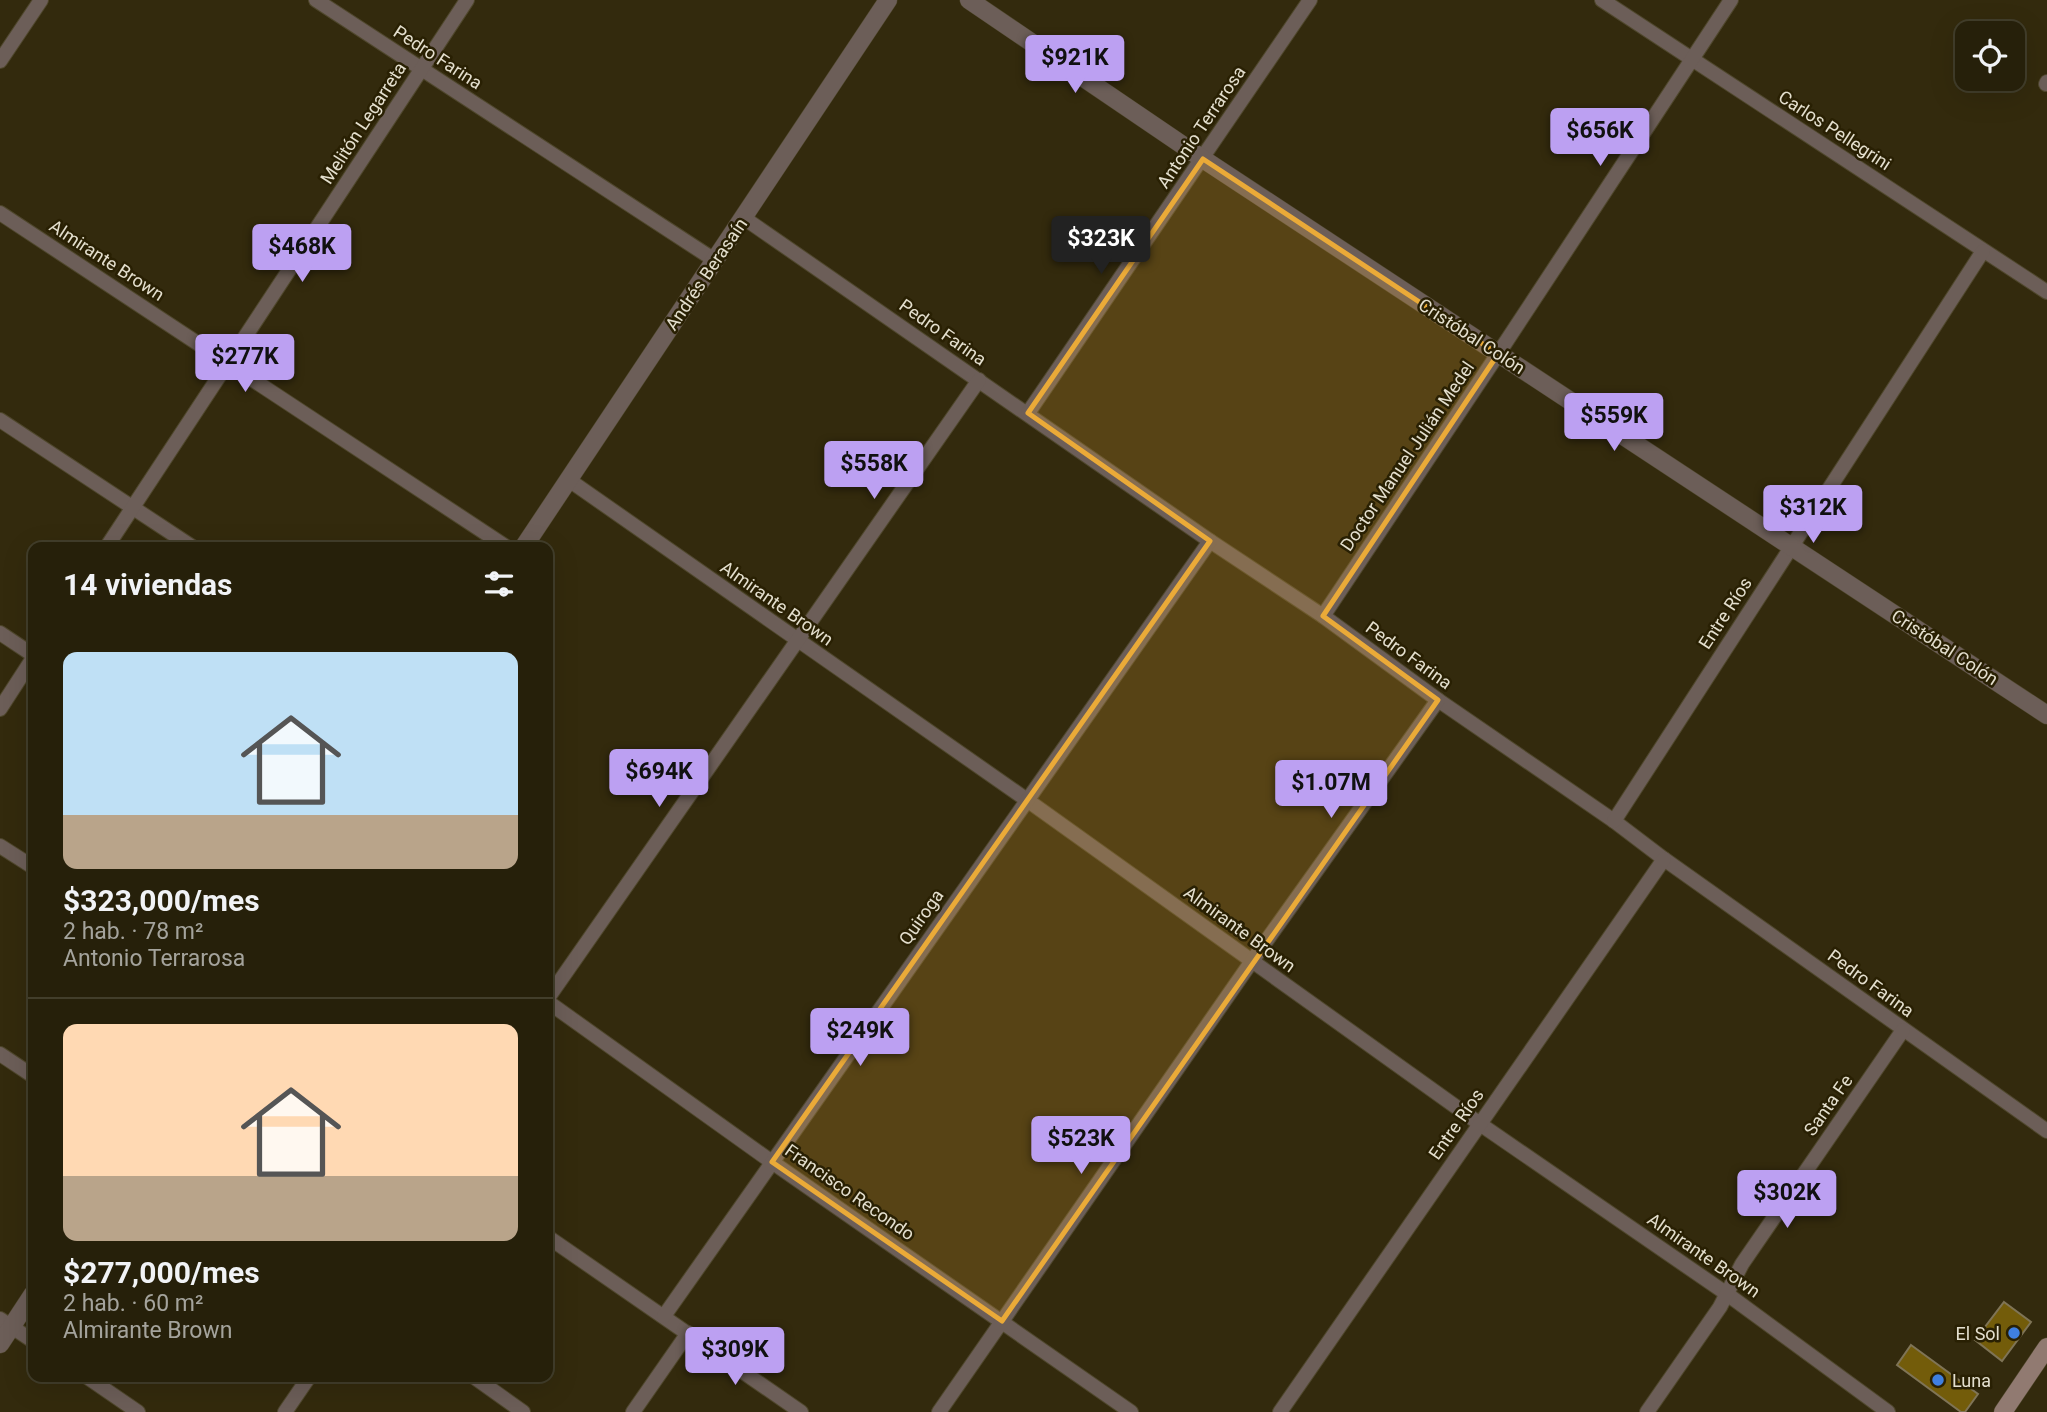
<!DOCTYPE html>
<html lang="es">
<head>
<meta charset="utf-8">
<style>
	:root { --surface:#26200a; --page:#2e2813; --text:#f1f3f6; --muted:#a4a39c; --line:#423e2b; --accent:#bca0f2 }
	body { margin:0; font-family:Roboto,sans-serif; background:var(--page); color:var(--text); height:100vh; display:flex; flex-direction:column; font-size:26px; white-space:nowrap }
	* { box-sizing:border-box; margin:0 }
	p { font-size:23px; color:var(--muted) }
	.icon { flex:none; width:38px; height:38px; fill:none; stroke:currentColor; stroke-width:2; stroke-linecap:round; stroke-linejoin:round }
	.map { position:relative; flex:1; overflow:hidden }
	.sheet { position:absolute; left:28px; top:542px; width:525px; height:840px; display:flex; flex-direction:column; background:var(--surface); border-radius:14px; box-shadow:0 7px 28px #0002,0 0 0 2px var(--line) }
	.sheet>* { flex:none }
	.fabs { position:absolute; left:1955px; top:21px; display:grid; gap:14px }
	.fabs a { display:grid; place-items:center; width:70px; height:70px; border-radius:14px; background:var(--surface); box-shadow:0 7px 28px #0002,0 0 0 2px var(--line); font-size:35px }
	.price { position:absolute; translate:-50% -60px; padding:0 16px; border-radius:7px; background:var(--accent); color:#111; font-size:23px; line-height:46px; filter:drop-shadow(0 2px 4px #0008) }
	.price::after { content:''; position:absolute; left:50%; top:42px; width:21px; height:16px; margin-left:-10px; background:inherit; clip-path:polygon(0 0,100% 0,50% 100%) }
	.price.current { background:#222; color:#fff }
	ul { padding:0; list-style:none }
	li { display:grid; align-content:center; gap:14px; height:371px; padding:0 35px }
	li+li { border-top:2px solid var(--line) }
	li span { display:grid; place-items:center; height:217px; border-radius:14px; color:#555 }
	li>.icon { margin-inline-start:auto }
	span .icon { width:126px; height:126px; fill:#fffc; stroke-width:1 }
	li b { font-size:30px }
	h2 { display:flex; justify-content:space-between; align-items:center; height:84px; padding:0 35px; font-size:30px }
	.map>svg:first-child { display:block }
	.building { fill:#735c0a; stroke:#7f7456; stroke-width:2 }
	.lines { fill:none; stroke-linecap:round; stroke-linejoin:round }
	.minor-casing { stroke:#4f472c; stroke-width:16 }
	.tertiary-casing { stroke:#4f472c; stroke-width:19 }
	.secondary-casing { stroke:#4f472c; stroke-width:19 }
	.minor { stroke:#6c5e58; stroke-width:14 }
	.tertiary { stroke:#6c5e58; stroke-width:18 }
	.secondary { stroke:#917a71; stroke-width:18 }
	.marked { fill:#eaaa38; fill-opacity:0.2; stroke:#eaaa38; stroke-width:5; stroke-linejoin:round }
	.shop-dot { fill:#3f7fe0; stroke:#292003; stroke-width:2.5 }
	.labels { text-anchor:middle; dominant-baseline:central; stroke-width:5; stroke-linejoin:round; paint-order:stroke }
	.street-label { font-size:18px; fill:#e4dfce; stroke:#292003 }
	.poi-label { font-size:18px; fill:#e4dfce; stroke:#292003; text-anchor:end }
</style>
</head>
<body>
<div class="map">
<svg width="2047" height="1412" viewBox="0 0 2047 1412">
	<rect width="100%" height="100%" fill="#332a0d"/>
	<g class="building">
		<polygon points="2004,1302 2031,1322 2002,1361 1975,1340"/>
		<polygon points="1911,1345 1978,1394 1965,1412 1961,1412 1897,1365"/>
	</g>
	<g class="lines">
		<defs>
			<g id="minor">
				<polyline points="316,0 716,261"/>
				<polyline points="1602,0 2047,292"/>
				<polyline points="0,61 41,0"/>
				<polyline points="2046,84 2047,82"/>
				<polyline points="0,213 508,548"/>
				<polyline points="744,218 1210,541 1323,616 1438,700 1614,821 1664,859 2047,1131"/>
				<polyline points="1028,413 1310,0"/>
				<polyline points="0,420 194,548"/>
				<polyline points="569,480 1027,800 1480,1124 1727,1294 1888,1412"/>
				<polyline points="106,548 467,0"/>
				<polyline points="1323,616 1498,354 1731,0"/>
				<polyline points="0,633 33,655"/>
				<polyline points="0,709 33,658"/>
				<polyline points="1614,821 1983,251"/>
				<polyline points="0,846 33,867"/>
				<polyline points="548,998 979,380"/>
				<polyline points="548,1002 772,1162 1131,1412"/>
				<polyline points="0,1054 33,1076"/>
				<polyline points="548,1237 801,1412"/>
				<polyline points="664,1316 1210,541"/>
				<polyline points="0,1319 33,1341"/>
				<polyline points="87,1377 138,1412"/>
				<polyline points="474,1377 523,1412"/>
				<polyline points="285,1412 309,1377"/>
				<polyline points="633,1412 688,1333"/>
				<polyline points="939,1412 1252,961 1438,700"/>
				<polyline points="1280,1412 1664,859"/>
				<polyline points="1647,1412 1720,1307 1742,1264 1903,1030"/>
			</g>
			<g id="tertiary">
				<polyline points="969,0 1203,159 2047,715"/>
				<polyline points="523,548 888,0"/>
				<polyline points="0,1344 33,1294"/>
			</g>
			<polyline id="secondary" points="2003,1412 2047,1347"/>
		</defs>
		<use href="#minor" class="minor-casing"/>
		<use href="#tertiary" class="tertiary-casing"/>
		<use href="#secondary" class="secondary-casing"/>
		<use href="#minor" class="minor"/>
		<use href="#tertiary" class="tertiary"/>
		<use href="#secondary" class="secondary"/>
	</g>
	<path class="marked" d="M1203,159l295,195 -175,262 115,84 -436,621 -230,-159 438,-621 -182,-128z"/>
	<g class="shop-dot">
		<circle cx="2014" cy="1333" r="7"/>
		<circle cx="1938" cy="1380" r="7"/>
	</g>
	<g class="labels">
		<g class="street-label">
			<text transform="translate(438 57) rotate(33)">Pedro Farina</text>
			<text transform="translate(363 123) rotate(-57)">Melitón Legarreta</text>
			<text transform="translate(1201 127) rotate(-56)">Antonio Terrarosa</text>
			<text transform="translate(1835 130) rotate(33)">Carlos Pellegrini</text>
			<text transform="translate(107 260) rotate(33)">Almirante Brown</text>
			<text transform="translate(706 274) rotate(-56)">Andrés Berasaín</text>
			<text transform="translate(943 332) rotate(35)">Pedro Farina</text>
			<text transform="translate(1472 336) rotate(33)">Cristóbal Colón</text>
			<text transform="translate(1407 456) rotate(-56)">Doctor Manuel Julián Medel</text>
			<text transform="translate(777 603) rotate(35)">Almirante Brown</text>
			<text transform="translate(1725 613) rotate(-57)">Entre Ríos</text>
			<text transform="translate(1945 647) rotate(33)">Cristóbal Colón</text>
			<text transform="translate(1409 655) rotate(36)">Pedro Farina</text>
			<text transform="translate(921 917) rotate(-55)">Quiroga</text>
			<text transform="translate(1240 929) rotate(36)">Almirante Brown</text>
			<text transform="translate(1871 983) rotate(36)">Pedro Farina</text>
			<text transform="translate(1828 1105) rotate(-55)">Santa Fe</text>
			<text transform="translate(1456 1124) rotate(-55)">Entre Ríos</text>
			<text transform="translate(850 1192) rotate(35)">Francisco Recondo</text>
			<text transform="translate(1704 1255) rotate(35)">Almirante Brown</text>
		</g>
		<g class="poi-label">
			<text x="2000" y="1333">El Sol</text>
			<text x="1952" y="1380" text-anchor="start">Luna</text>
		</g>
	</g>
</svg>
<div class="fabs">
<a><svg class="icon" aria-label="locate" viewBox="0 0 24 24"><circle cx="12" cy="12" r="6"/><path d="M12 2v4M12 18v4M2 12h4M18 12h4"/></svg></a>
</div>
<b class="price" style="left:1075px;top:95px">$921K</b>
<b class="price" style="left:1600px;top:168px">$656K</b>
<b class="price current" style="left:1101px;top:276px">$323K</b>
<b class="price" style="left:302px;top:284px">$468K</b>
<b class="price" style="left:245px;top:394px">$277K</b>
<b class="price" style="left:1614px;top:453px">$559K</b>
<b class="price" style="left:874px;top:501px">$558K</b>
<b class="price" style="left:1813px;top:545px">$312K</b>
<b class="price" style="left:659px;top:809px">$694K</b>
<b class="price" style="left:1331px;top:820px">$1.07M</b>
<b class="price" style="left:860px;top:1068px">$249K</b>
<b class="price" style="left:1081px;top:1176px">$523K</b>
<b class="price" style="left:1787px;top:1230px">$302K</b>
<b class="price" style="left:735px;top:1387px">$309K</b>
<section class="sheet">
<h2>14 viviendas<svg class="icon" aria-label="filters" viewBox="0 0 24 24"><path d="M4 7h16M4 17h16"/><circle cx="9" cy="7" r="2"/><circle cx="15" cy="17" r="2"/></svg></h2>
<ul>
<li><span style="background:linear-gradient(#bfe0f5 75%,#b9a48a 0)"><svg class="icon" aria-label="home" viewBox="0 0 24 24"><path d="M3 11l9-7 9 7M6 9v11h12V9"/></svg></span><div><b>$323,000/mes</b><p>2 hab. · 78 m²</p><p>Antonio Terrarosa</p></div></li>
<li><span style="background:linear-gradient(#ffd9b3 70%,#b9a48a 0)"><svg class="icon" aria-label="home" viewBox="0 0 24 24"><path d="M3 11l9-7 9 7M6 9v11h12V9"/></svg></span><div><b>$277,000/mes</b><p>2 hab. · 60 m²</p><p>Almirante Brown</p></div></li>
</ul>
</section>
</div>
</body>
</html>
